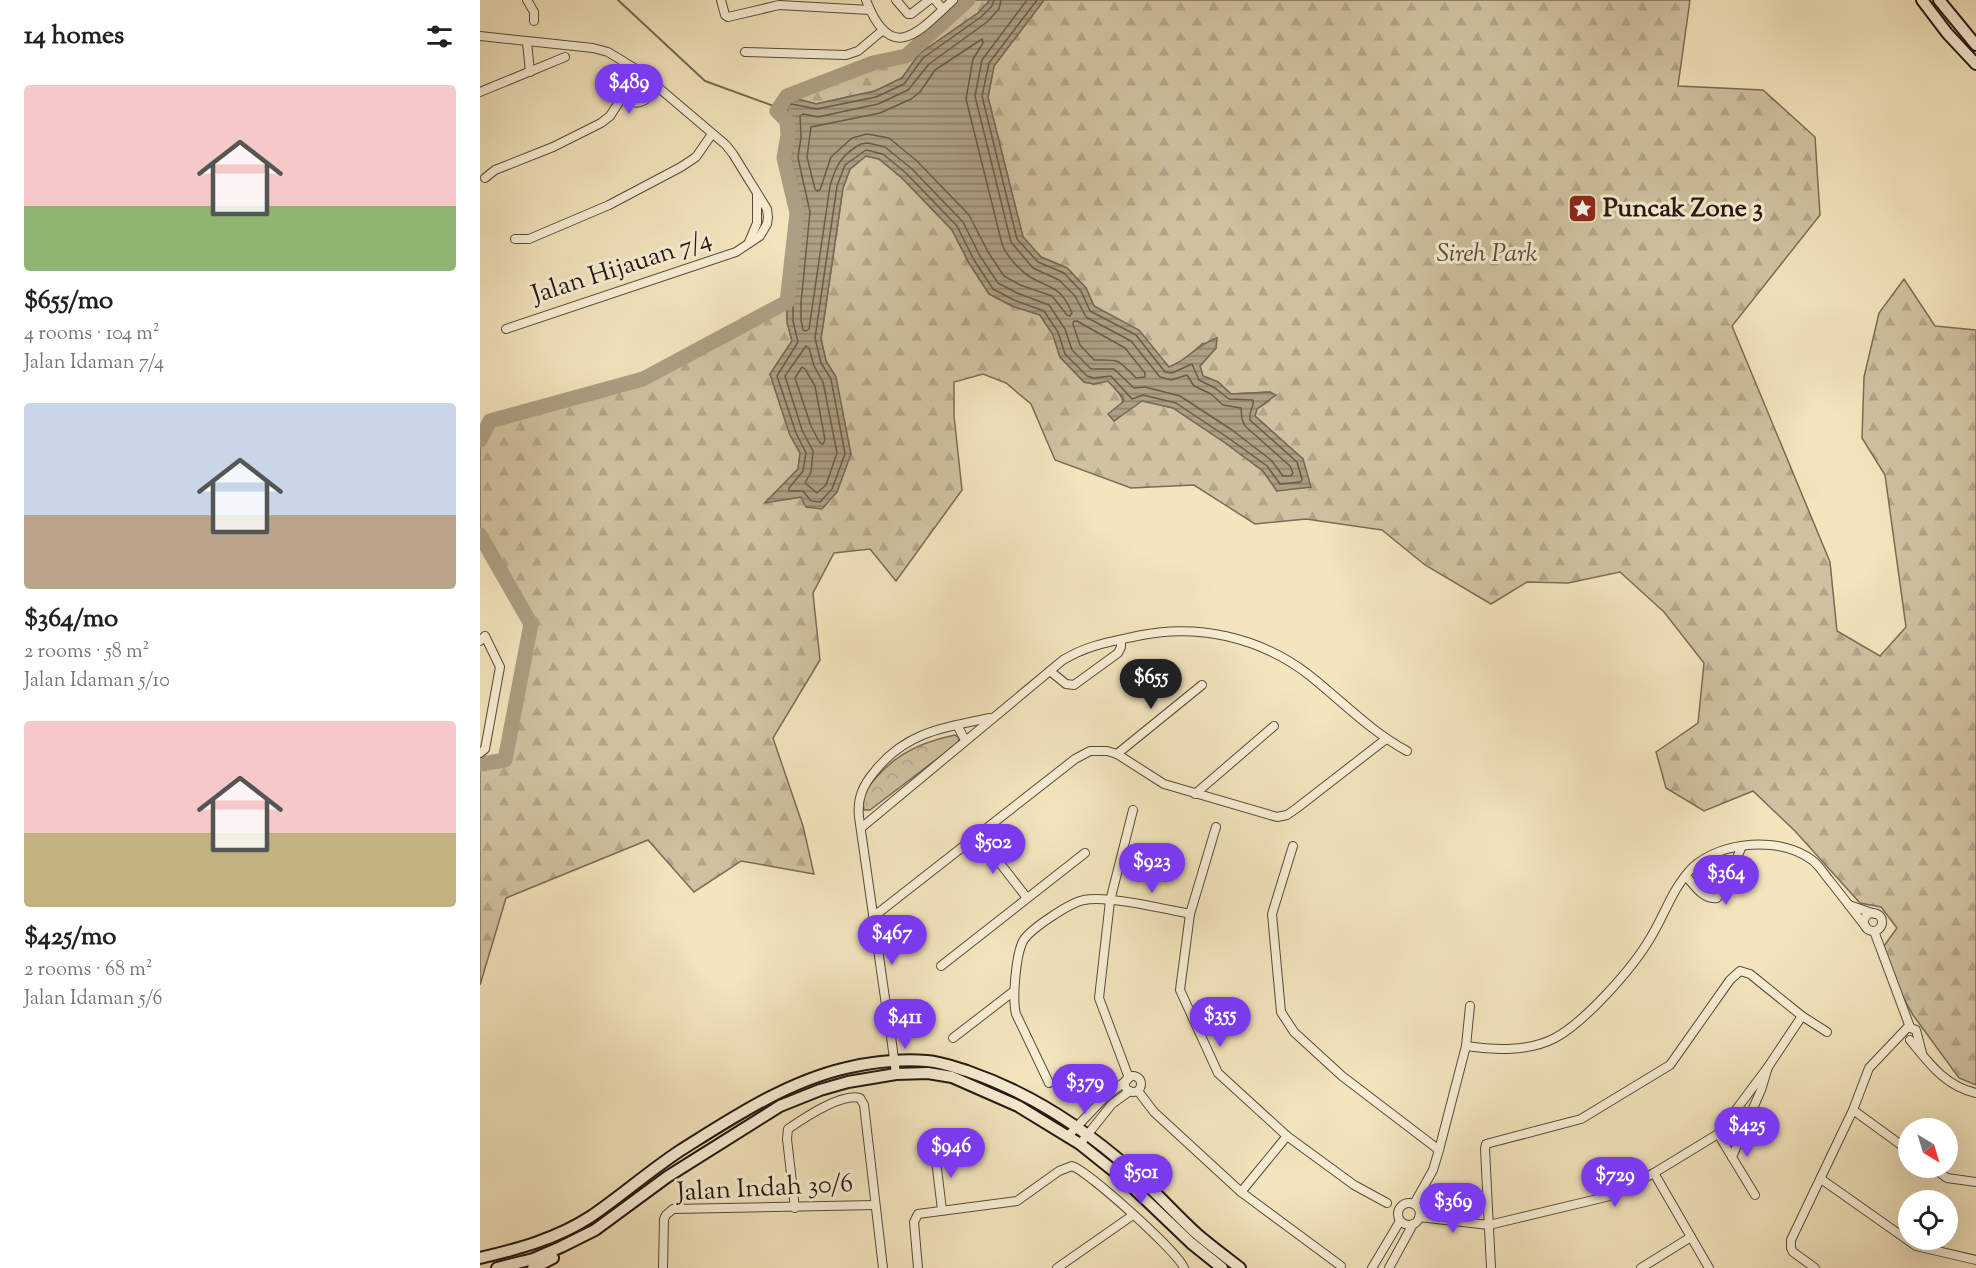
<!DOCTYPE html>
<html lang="en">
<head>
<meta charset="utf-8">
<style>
	:root { --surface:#fff; --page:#f6f6f6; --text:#202124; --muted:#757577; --accent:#7c3aed }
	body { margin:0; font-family:"Sorts Mill Goudy",serif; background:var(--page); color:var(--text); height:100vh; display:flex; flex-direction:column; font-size:22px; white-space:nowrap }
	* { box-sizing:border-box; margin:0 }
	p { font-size:20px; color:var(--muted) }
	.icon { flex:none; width:33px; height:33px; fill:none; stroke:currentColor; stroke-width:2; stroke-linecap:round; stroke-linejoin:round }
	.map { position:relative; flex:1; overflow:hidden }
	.panel { display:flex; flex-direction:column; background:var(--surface); width:480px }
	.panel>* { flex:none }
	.needle { width:39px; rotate:142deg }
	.controls { position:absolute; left:1418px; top:1118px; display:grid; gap:12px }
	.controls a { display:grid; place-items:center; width:60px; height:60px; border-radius:50%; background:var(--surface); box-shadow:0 6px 24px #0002; font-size:30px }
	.price { position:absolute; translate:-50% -51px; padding:0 14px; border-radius:21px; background:var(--accent); color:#fff; font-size:20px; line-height:39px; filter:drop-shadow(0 2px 3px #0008) }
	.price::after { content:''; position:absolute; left:50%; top:36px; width:18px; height:14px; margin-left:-9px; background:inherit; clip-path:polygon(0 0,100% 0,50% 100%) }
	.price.active { background:#222; color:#fff }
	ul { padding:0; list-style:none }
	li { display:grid; align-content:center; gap:12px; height:318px; padding:0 24px }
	li span { display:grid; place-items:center; height:186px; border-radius:6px; color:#555 }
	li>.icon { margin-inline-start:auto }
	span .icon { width:108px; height:108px; fill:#fffc; stroke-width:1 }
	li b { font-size:26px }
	h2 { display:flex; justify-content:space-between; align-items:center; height:72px; padding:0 24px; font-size:26px }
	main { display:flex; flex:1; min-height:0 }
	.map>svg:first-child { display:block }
	.forest { fill:url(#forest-firs); stroke:#7a6c58; stroke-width:1.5 }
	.park { fill:url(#park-crowns); stroke:#7a6c58; stroke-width:1.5 }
	.water { fill:url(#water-rules); stroke:#756955; stroke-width:1.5 }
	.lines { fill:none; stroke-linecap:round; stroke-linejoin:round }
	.shore { stroke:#685b4a; stroke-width:1.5 }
	.stream { stroke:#756955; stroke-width:2 }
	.river { stroke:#ac9f83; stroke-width:15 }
	.street-casing { stroke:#574a3c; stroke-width:10 }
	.secondary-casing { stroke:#231711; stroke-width:14 }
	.street { stroke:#f7eed4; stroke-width:8 }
	.secondary { stroke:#f7eed4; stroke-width:10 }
	.labels { text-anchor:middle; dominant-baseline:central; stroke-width:6; stroke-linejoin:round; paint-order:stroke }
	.poi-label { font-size:26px; font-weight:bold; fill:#231711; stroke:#f7eed4; text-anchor:start }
	.park-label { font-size:26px; font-style:italic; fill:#574a3c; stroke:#f7eed4 }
	.street-label { font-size:26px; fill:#231711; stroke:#f7eed4 }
</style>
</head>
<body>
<main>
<section class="panel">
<h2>14 homes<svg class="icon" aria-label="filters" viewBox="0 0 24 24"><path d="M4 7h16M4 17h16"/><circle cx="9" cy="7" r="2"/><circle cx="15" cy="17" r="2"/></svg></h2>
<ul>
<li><span style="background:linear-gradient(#f6c9c9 65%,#8fb573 0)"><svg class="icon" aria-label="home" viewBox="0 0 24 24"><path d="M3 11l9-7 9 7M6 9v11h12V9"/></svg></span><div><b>$655/mo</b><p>4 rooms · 104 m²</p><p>Jalan Idaman 7/4</p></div></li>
<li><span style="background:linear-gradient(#c9d6e8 60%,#b9a48a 0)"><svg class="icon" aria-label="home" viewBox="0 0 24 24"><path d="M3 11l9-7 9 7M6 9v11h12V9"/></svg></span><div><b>$364/mo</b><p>2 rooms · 58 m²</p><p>Jalan Idaman 5/10</p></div></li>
<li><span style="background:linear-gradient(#f6c9c9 60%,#c2b280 0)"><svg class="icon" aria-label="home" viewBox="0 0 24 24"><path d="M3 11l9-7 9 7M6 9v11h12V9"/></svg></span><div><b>$425/mo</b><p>2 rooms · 68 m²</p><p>Jalan Idaman 5/6</p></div></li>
</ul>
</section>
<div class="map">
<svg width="1496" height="1268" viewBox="0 0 1496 1268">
	<defs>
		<pattern id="forest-firs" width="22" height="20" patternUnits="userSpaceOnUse" patternTransform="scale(1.5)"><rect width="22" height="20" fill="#d0c2a0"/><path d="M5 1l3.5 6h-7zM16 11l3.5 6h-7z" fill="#b2a689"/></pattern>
		<pattern id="park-crowns" width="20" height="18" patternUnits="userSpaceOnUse" patternTransform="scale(1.5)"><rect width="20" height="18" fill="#d0c2a0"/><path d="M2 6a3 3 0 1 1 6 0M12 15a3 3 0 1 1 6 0" fill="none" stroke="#b2a689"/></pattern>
		<pattern id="water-rules" width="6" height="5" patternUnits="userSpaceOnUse" patternTransform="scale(1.5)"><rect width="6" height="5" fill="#ac9f83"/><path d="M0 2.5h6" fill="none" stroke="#8c816a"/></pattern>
	</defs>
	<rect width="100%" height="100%" fill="#f3e5bd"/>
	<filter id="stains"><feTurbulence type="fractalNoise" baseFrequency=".00333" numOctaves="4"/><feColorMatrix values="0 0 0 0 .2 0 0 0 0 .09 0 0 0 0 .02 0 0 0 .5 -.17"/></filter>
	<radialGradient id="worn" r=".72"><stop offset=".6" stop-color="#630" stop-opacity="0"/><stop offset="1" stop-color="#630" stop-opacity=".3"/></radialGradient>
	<g class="forest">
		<polygon points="488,0 510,0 498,13 439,54 422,78 395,91 336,104 307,96 393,63 426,56"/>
		<path d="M564,0h646l-12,86 85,4 52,47 5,78 -88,111 98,236 7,69 43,25 26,-29 -21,-152 -23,-37 2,-61 15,-64 25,-34 31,47 41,4v755l-17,-7 -46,-63 -20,-36 -9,-33 13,-18 -16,-21 -21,-4 -65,-72 -42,-40 -49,20 -38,-23 -10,-36 42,-29 6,-60 -40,-51 -44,-40 -52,11 -41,-1 -36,22 -66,-39 -43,-35 -76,-11 -51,5 -61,-39 -63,3 -76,-28 -24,-56 -25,-21 -23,-9 -29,8v34l8,74 -66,91 -26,-32 -36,4 -21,40 7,67 -47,78 30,88 11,48 -73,-13 -47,31 -46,-52 -142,58 -26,87v-221l25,-4 26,-136 -51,-89v-95l10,-19 153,-42 144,-77v20l5,19 -22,33 20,61 10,18 -2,16 -32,33 36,-5 34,-120 -10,-16 -5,-22 22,-151 7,-19 16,-13 13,3 23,19 50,52 17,33 20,31 23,12 28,9 13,20 7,22 24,25 10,2 14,-3c18,20 18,16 6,40l28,-21 31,8 51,34 39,29 14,20 26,-32 -48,-43 2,-7 12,-8 1,-9 -39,2 -13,-12 -15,-6 -3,-10 16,-18 -13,-5 -19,17 -15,7 -55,-49 -20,-12 -8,-18 -19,-20 -26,-11 -18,-20 -35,-140 6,-31z"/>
	</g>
	<path class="park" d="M475,735l4,3 -1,5 -88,67h-6l-2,-15c26,-36 50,-51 93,-60z"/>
	<path class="water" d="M510,0h54l-50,66 -6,31 35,140 18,20 26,11 19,20 8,18 45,24 30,37c20,-8 27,-22 48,-29l-1,10 -16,18 3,10 15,6 13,12 39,-2 6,3 -19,14 -2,7 48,43 8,28 -34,4 -14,-20 -39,-29 -51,-34 -31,-7 -28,20 -6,-7 16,-13 -1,-4 -15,-16 -14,3 -10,-2 -24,-25 -7,-22 -13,-20 -28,-9 -23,-12 -20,-31 -17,-33 -50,-52 -23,-19 -13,-3 -16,13 -7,19 -22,151 5,22 10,16 15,77 -14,38 -15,17 -16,-2 -5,-10 -36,6 33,-34 2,-16 -10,-18 -20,-61 22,-33 -5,-19v-20l10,-89 -13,-55 4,-23 -1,-14 -10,-10 10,-15 29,8 59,-13 27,-13 17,-24 59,-41z"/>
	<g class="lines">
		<g class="shore">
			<path d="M514,0l-2,6 -11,11 -58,41 -19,26 -28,13 -59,12 -26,-5 -5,5 7,11 1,16 -3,22 12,55 -10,90v18l5,21 -21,34 19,57 10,20 -3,18 -14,17v3h14l8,10 9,1 12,-13 13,-35 -14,-75 -10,-16 -6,-25 22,-152 8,-21 21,-15 17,4 23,19 51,53 17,34 19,29 21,11 30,11 14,21 7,22 22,22 7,2 17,-2 21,23 11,-4 33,8 51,34 40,29 13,18 21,-2 1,-3 -5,-17 -47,-42c-2,-8 5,-14 3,-20l-24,-1 -14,-11 -16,-8 -7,-16 -20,9 -7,-1 -29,-37 -46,-24 -9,-20 -17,-18 -26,-11 -21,-23 -35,-143 7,-33 48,-63"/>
			<path d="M521,0l-2,9 -12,13 -58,42 -21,26 -30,14 -60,13 -15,-3 -3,2 1,21 -3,21 12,54 -9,91v17l2,10 3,1 3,-2 21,-143c6,-21 12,-32 31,-42l7,-1 17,4 27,22 51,53 17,34 18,27 19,10 32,12 16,24 7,21 19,19h23l20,19 11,-1 35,9 52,34 39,30 12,16h8l2,-3 -3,-7 -45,-40 -3,-7 -1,-11 -18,-3 -12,-11 -17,-8 -7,-11 -16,5 -11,-3 -29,-36 -45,-24 -11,-21 -16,-16 -26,-12 -22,-26 -36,-146 7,-36 45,-60"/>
			<path d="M502,39l1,4 -10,16 -7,40 36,145c4,11 17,26 28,33 21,12 31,9 42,36l-2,3 -3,-1 -15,-19 -32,-11 -16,-9 -16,-24 -19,-37 -52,-54 -28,-23 -22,-4 -15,4 -21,19 -11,33 -3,1 -2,-2 -8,-32 4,-30 69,-14 31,-14 9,-7 15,-22z"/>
			<path d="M594,321h3l48,27 20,25v4l-9,1c-20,-20 -15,-18 -42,-18l-14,-15 -7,-21z"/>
			<polygon points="326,346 329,348 334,366 343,382 357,453 346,485 337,493 325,483 331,472 333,451 322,430 305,376"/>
			<polygon points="322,367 325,369 335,386 345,440 343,444 340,443 331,426 315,378"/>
		</g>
		<polyline class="stream" points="138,0 225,81 299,108"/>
		<g class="river">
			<polyline points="0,440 10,421 163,379 307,302 317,213 304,158 308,135 307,121 297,111 307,96 393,63 426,56 488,0"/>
			<polyline points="0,535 51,624 25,760 0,764"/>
		</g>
		<defs>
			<g id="street">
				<polyline points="47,0 54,12 54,21"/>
				<polyline points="241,0 245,15 248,17 299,5 390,10"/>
				<path d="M386,0c25,65 52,33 87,0"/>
				<polyline points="416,0 428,14 431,14 449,0"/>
				<polyline points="455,0 463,9"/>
				<polyline points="0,36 113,48 128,52 159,71 246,145 253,154 287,209 288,217 287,224 280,236 256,252 26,329"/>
				<polyline points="47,42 50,72"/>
				<polyline points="265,52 366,55 378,51 403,30"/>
				<polyline points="0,92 85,57"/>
				<path d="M146,93c4,10 10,12 19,7"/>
				<polyline points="5,178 15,170 73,147 121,123 130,116 159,71"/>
				<polyline points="35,239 49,239 129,205 201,167 216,157 232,134"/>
				<polyline points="269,242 277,223 277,196"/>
				<polyline points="0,641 5,636 20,667 5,749 0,753"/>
				<polyline points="570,671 586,684 594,685 638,653 641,647 641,640"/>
				<polyline points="477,725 485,740"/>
				<polyline points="637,754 722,685"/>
				<polyline points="715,794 794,726"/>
				<polyline points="736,827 710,914 700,990 738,1073 807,1136 874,1185 907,1203"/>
				<path d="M381,828l202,-168c25,-15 46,-18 74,-24 60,-13 123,1 172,39 33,26 61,56 98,76"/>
				<polyline points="499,836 547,898"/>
				<polyline points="813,846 792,914 801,1012 814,1032 862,1076 959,1150"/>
				<path d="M1206,876c8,9 17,24 31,22l7,-10 18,-42"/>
				<polyline points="1369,905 1395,914"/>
				<circle cx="1393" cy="922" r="9"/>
				<polyline points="393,917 595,759 610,751 627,751 637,754 684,784 797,817 807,815 817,808 906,739"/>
				<polyline points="1394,931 1430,1027"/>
				<polyline points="461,966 605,853"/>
				<path d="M408,1019l-29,-202c-2,-19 4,-32 16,-46 31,-39 70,-44 115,-53"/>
				<polyline points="410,1029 416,1074"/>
				<polyline points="473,1038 534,991"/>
				<path d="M1430,1040c19,23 35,46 66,53"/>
				<path d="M986,1046c29,4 62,6 89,-8 31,-17 78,-70 96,-101 14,-23 22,-50 42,-70 29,-26 87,-31 119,-7 7,5 12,14 18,21 12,15 24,31 36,46"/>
				<circle cx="653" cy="1084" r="8"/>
				<polyline points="649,1078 619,998 630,901 653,810"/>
				<path d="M569,1083l-33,-69c-4,-16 0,-59 7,-73 7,-12 48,-39 61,-41 22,-5 81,9 106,14"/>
				<polyline points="658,1091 674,1112 761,1192 861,1266"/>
				<polyline points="1373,1110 1428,1150"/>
				<polyline points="1238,1134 1275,1195"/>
				<polyline points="588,1136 625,1097 647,1080"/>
				<polyline points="600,1144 632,1104 650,1091"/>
				<polyline points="455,1152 462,1210"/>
				<polyline points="1252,1157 1281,1090 1288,1067 1322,1016"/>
				<polyline points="1452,1167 1467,1178 1496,1182"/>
				<polyline points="1174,1173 1229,1268"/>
				<polyline points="1341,1179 1436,1246 1496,1260"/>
				<polyline points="761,1192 807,1136"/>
				<circle cx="929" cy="1214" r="11"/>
				<polyline points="934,1204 953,1170 959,1150 986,1046 990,1006"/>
				<path d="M315,1208l-8,-69 1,-10c16,-11 53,-36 72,-31l4,7 19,163"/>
				<polyline points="939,1217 1009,1225 1130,1196 1174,1173 1238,1134 1288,1067"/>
				<polyline points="183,1268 184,1219 186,1215 193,1209 395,1205"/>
				<path d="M438,1268l-4,-46 4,-8 99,-13 42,-30 13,-5c17,6 106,86 112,102"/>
				<polyline points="577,1268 653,1215"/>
				<polyline points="892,1268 920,1221"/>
				<polyline points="909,1268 933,1224"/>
				<polyline points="1011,1268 1005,1149 1006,1144 1101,1119 1190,1065 1250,980 1260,971 1270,974 1322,1016 1347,1032"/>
				<polyline points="1161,1268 1211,1237"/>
				<polyline points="1335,1268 1313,1252 1311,1248 1311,1240 1373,1110 1389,1068 1428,1027 1436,1030 1442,1053"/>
			</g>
			<g id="secondary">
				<polyline points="1442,0 1467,33 1496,64"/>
				<polyline points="1459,0 1496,45"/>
				<path d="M0,1258c38,-9 76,-19 110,-41 31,-21 59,-46 91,-67 51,-32 105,-68 165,-82 26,-6 55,-9 81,-7 14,1 27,6 40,10 61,21 117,57 165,100 23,20 43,43 65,63 14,12 29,23 43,34"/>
				<polyline points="17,1268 53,1259 81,1247 115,1230 187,1177 300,1106 340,1090 368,1082 416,1074 448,1073 472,1077 538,1106 600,1144 645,1180 711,1243 742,1268"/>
				<polyline points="53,1268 73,1258"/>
			</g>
		</defs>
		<use href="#street" class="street-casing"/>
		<use href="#secondary" class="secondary-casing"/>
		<use href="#street" class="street"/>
		<use href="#secondary" class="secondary"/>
	</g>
	<defs>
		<symbol id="sight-square" viewBox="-11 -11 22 22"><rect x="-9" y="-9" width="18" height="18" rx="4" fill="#8f2418" stroke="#f7eed4"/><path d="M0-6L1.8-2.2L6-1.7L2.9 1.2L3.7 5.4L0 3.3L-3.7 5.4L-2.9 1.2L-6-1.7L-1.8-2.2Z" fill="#fff"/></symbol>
	</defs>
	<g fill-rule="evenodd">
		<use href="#sight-square" x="1086" y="192" width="33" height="33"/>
	</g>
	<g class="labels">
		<g class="poi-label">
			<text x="1123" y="209">Puncak Zone 3</text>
		</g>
		<g class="park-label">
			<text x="1007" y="254">Sireh Park</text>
		</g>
		<g class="street-label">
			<text transform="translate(142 268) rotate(-18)">Jalan Hijauan 7/4</text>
			<text transform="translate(285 1189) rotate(-3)">Jalan Indah 30/6</text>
		</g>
	</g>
	<rect width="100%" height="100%" filter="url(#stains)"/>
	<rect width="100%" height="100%" fill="url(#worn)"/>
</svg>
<div class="controls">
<a><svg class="needle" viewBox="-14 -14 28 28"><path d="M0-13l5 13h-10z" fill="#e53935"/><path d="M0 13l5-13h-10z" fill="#757577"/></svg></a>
<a><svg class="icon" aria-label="locate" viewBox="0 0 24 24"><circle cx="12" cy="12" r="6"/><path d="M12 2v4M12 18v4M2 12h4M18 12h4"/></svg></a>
</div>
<b class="price" style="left:149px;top:115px">$489</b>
<b class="price active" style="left:671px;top:710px">$655</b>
<b class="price" style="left:513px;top:875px">$502</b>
<b class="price" style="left:672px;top:894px">$923</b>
<b class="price" style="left:1246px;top:906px">$364</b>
<b class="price" style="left:412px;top:966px">$467</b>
<b class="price" style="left:740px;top:1048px">$355</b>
<b class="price" style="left:425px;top:1050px">$411</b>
<b class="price" style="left:605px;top:1115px">$379</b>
<b class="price" style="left:1267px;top:1158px">$425</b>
<b class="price" style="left:471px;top:1179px">$946</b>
<b class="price" style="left:661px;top:1205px">$501</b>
<b class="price" style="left:1135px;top:1208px">$729</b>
<b class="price" style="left:973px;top:1234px">$369</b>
</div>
</main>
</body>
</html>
